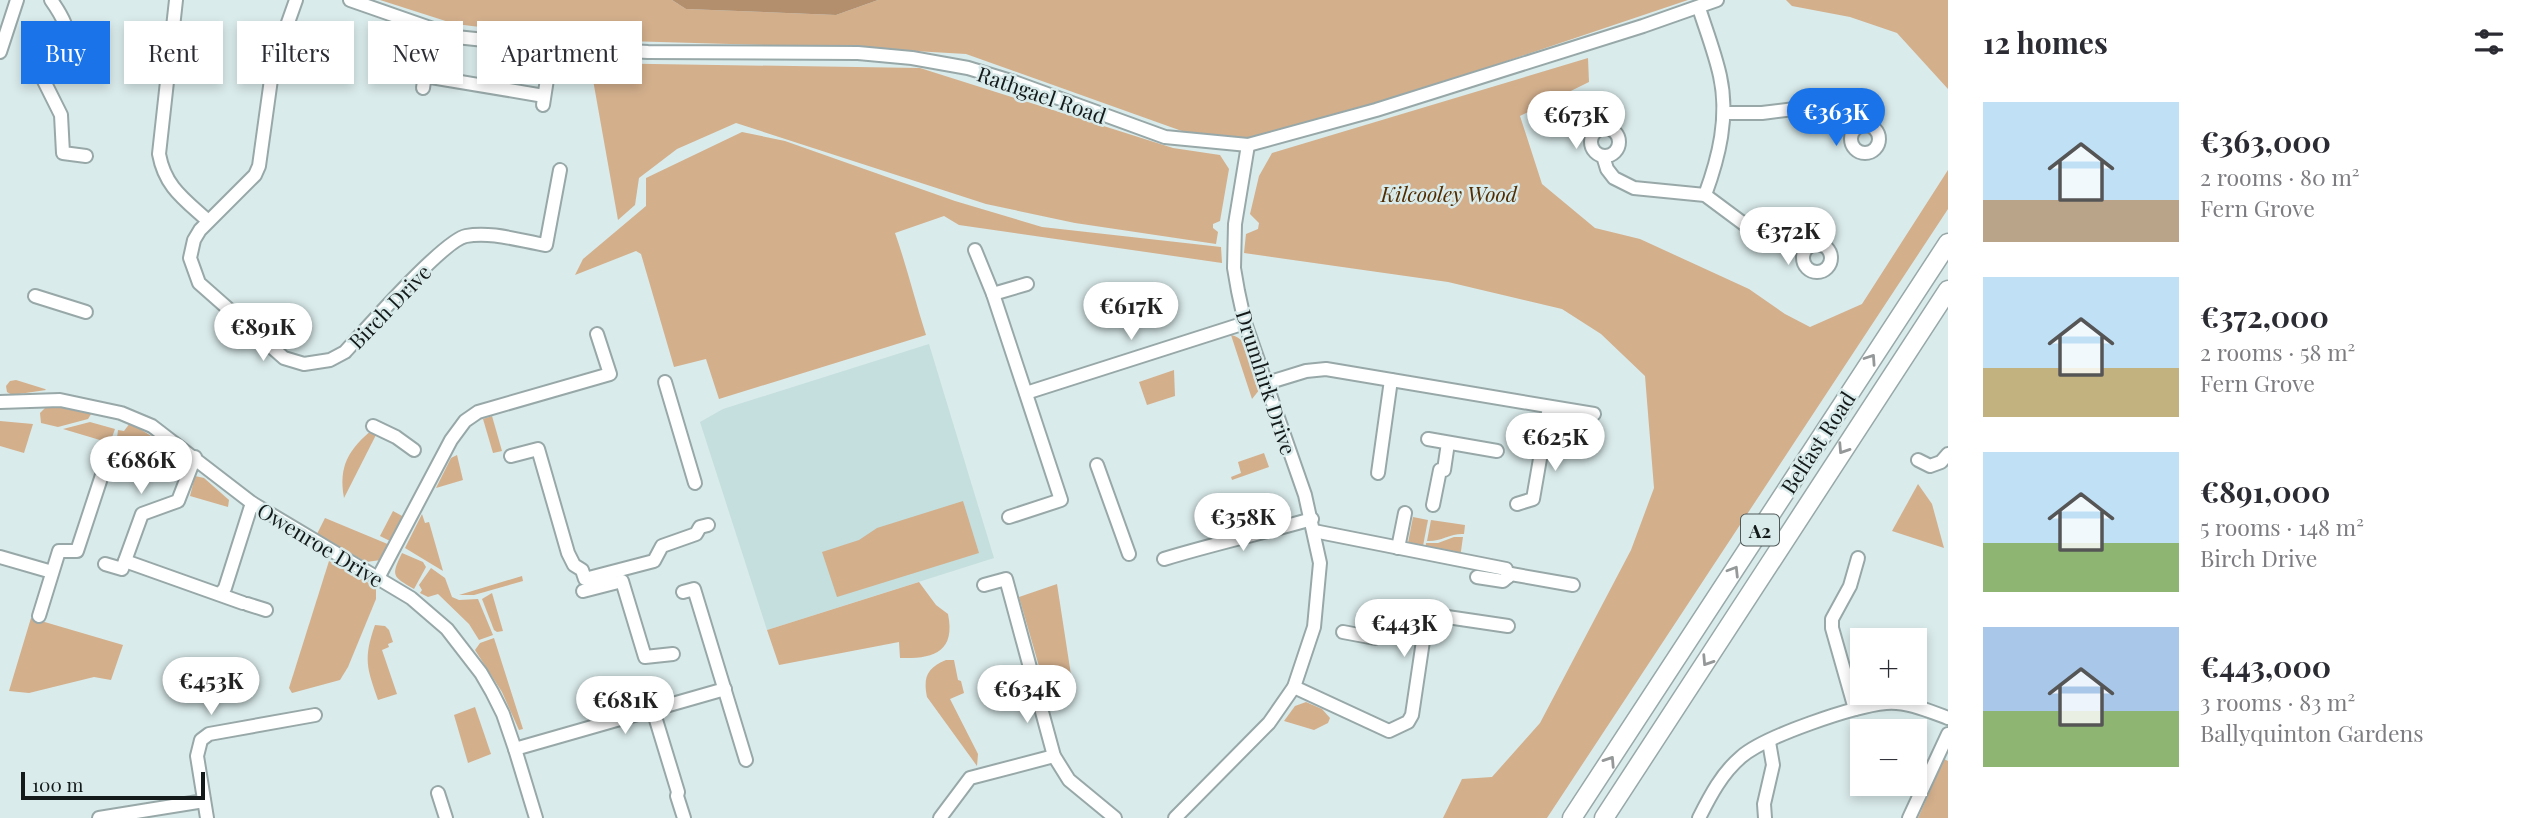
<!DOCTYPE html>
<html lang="en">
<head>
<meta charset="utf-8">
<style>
	:root { --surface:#fff; --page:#f7f7f7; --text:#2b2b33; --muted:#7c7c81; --accent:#1a73e8 }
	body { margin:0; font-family:"Playfair Display",serif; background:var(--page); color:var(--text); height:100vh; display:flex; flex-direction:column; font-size:26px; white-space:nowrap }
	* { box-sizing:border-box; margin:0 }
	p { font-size:23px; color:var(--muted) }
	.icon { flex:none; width:38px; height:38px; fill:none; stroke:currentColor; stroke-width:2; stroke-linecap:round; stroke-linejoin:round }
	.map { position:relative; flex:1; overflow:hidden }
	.panel { display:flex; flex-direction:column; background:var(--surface); width:595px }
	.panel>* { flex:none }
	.guide { position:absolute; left:21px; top:21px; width:665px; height:63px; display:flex; gap:14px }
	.buttons { position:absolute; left:1850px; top:628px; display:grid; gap:14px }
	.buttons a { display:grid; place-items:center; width:77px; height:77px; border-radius:0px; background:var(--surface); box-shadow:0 4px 10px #0003; font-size:35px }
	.scale { position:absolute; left:21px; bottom:18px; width:184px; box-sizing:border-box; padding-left:7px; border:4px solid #131a19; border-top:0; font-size:19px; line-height:24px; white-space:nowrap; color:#131a19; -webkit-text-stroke:5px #daebeb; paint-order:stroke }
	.price { position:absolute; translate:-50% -60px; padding:0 16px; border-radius:24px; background:#fff; color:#222; font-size:23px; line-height:46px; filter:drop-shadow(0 2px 4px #0008) }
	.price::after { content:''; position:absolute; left:50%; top:42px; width:21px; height:16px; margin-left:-10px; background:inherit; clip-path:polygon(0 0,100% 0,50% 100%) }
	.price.current { background:var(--accent); color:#fff }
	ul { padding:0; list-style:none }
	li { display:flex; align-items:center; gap:21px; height:175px; padding:0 35px }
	li span { display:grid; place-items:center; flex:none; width:196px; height:140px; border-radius:0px; color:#555 }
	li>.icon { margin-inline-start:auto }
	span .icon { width:84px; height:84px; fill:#fffc; stroke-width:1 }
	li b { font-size:30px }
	h2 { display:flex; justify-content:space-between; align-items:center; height:84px; padding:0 35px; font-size:30px }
	.chip { padding:0 24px; border-radius:0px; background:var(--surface); box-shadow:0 4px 10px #0003; font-size:24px; line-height:63px }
	.chip.current { background:var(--accent); color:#fff }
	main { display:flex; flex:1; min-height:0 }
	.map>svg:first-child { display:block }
	.built { fill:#c4dfde }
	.green { fill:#d3af8c }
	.water { fill:#b38f6d }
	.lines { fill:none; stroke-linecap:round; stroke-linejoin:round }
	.minor-casing { stroke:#98a8a8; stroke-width:16 }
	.highway-casing { stroke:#98a8a8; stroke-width:21 }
	.minor { stroke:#fff; stroke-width:12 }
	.highway { stroke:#fff; stroke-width:18 }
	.oneway { stroke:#959898 }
	.labels { text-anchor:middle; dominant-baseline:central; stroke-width:5; stroke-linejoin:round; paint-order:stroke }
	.shield { fill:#daebeb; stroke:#4f5958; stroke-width:2 }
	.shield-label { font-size:19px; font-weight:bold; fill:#131a19 }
	.street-label { font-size:21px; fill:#131a19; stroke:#daebeb }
	.park-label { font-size:21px; font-style:italic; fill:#502c00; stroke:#daebeb }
</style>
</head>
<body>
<main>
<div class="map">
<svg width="1948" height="818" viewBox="0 0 1948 818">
	<rect width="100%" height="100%" fill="#daebeb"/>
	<polygon class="built" points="929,344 994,558 767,630 700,422 723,409"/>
	<g class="green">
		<polygon points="380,0 672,0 686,9 836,15 878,0 1688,0 1373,106 1252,139 1193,135 966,54 863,48 591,40 455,24"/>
		<polygon points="1786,0 1948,0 1948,89 1897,33 1850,17 1792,6"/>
		<polygon points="1588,58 1589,82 1520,116 1542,184 1595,228 1640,239 1749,289 1785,314 1810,327 1862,304 1948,170 1948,209 1547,818 1443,818 1462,779 1492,777 1540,723 1631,550 1654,488 1645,376 1601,334 1562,309 1448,282 1244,253 1246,234 1258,229 1259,223 1250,214 1259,176 1272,153"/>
		<polygon points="590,63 920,68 1173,148 1220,155 1229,169 1220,221 1213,224 1213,228 1218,232 1216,244 1075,223 986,204 736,123 677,149 639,178 635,205 618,220"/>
		<path d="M742,132l43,9 170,60 87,26 179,20 1,16 -263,-38 -15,-9 -49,17c12,34 20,68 31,102l-207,64 -13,-40 -32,8 -33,-113 -5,-3 -61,24 8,-16 63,-53v-28z"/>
		<path d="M1231,335c21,4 24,36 29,54l-8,10z"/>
		<polygon points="1174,370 1175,396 1147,405 1139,382"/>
		<polygon points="16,380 45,389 46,390 12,395 7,392 6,386 10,381"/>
		<polygon points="48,405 93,411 88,419 58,427 41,423 40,413"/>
		<polygon points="492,416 502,451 493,453 483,419"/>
		<polygon points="0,421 33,424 24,453 0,446"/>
		<polygon points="90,422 115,429 110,443 63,429"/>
		<polygon points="130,423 184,456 187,463 120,442 117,438 118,430 124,431"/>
		<path d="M373,429l5,2 -34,67c-6,-32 5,-49 29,-69z"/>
		<polygon points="1264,453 1269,467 1232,480 1231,477 1241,473 1238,462"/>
		<polygon points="457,455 463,480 436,488 451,458"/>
		<polygon points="195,476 204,478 229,500 228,507 190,496"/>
		<polygon points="1918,484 1932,504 1944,548 1892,531"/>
		<polygon points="963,501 979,553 837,597 822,552 859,540 877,528"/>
		<polygon points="393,511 404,517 392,542 380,536"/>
		<polygon points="422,514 425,523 429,522 443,571 405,548"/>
		<polygon points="1413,517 1428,520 1422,551 1407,548"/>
		<polygon points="325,518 390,545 381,560 366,562 317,534"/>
		<path d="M1431,520l34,5 -1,9c-13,-1 -24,8 -37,7z"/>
		<polygon points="1454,537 1463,537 1460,558 1425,551 1426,543 1438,543"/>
		<path d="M402,553l21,9 3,5 -12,22c-22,-13 -23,-13 -12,-36z"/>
		<polygon points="329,561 376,587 376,599 348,667 340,680 292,693 289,688"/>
		<polygon points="431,568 445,578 452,597 459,600 478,599 493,635 479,640 469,624 438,594 428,597 420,593 422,590 419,585"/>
		<polygon points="522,576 523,581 474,595 459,595"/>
		<path d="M919,582l17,23 12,9c8,39 -16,45 -48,44l-1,-16 -120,23 -12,-35z"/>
		<polygon points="1057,584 1073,688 1047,694 1019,597"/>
		<polygon points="492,593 503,631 497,632 494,630 482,599"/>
		<polygon points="31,618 123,645 111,680 94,677 29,693 9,691"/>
		<path d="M375,625l10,1 4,4 4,12 -5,2 1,3 -7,3 15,44 -19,6c-11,-32 -15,-41 -3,-75z"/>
		<polygon points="494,638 523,729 519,730 502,692 475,650 480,643"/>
		<path d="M946,660h8l4,20 3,1 3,12 -14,6 28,55 -1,12 -50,-69c-4,-20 0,-29 19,-37z"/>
		<polygon points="1306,702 1322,709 1330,718 1328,723 1314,730 1284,721 1295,706"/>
		<polygon points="475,707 491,754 468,763 454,715"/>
		<polygon points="1944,759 1948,761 1948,818 1918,818"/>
	</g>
	<polygon class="water" points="672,0 878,0 836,15 686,9"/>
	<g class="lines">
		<defs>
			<g id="minor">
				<path d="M51,0c26,37 19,46 -9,77l19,38 2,38 23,3"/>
				<path d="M176,0l-17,154c6,33 25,45 49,67"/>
				<path d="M296,0l-23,65 -14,101 -4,9 -55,55 -6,10 -4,18 9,25 85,75 20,6 26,-4 15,-8c20,-22 99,-112 121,-116 25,-5 55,5 80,9l14,-75"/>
				<polyline points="350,0 456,37 552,47 648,52 858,53 912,58 968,68 1014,82 1165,137 1248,145 1376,110 1643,26 1717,0"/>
				<path d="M1699,8c7,22 16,45 21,68 9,41 -1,81 -15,119"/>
				<polyline points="0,52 17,0"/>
				<polyline points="425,76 544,96"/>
				<polyline points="423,88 427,62"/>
				<polyline points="543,105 552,47"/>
				<polyline points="1724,113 1762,113 1819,106 1842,114 1856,128"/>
				<circle cx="1865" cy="139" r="14"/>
				<circle cx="1605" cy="142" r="14"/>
				<polyline points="1603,156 1607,169 1614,178 1634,188 1705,195 1748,227 1807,248"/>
				<circle cx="1817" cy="258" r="14"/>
				<polyline points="975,250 993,294 1061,500 1009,517"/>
				<polyline points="993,294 1027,284"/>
				<polyline points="35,296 86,312"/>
				<polyline points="665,382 695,483"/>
				<polyline points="1267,383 1306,371 1326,369 1594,414"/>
				<polyline points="1026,393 1245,323"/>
				<polyline points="0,402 60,400 121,413 152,426 252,503 411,598 447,629 481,673 492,692 503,714 515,749 536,818"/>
				<polyline points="373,426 396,437 414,450"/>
				<polyline points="1428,439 1497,451"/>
				<polyline points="511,456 538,449 568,553 574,565 582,570 585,579 654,561 662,546 696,534 700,527 708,525"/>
				<polyline points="1918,460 1930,466 1941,462 1948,454"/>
				<polyline points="1097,465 1129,554"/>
				<polyline points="1378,473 1391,380"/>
				<polyline points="1517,504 1533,499 1549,407"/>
				<polyline points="1433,505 1440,470 1444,470 1448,443"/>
				<polyline points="1314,531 1506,569 1508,577"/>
				<polyline points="1398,548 1405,513"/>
				<polyline points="0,557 52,572"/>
				<path d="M1164,559c49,-15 99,-26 148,-40"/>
				<polyline points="125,561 243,603"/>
				<polyline points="105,564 122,569 142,514 178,501 195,457"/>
				<polyline points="1477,577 1503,581 1511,574 1573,585"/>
				<polyline points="378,578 451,440 465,421 478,412 610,374 597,334"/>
				<polyline points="984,585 1006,579 1054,756 1069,780 1115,818"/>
				<polyline points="583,591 622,581 645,657 673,654"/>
				<polyline points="683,592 694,589 746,760"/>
				<polyline points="220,594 225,588 252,503"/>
				<polyline points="247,604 266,610"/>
				<polyline points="39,616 59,551 77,551 102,475"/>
				<polyline points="1343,632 1375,638"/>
				<polyline points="1294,687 1389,731 1408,722 1412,715 1427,614 1508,626"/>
				<polyline points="1855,709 1832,628 1832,619 1850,586 1858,558"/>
				<polyline points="653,710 678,792 677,796 684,818"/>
				<polyline points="515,749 725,689"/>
				<polyline points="438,793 446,818"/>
				<polyline points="99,818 204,801"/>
				<polyline points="207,818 197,756 201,740 209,734 315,715"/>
				<polyline points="940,818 970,778 1054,756"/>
				<polyline points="1175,818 1269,723 1294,687 1314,627 1320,563 1305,495 1245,323 1238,291 1234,268 1235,224 1248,145"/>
				<path d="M1699,818c11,-22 23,-45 42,-61 24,-21 113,-51 145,-54 21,-2 43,8 62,15"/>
				<polyline points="1765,818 1764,804 1773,765 1769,742"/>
				<polyline points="1909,818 1948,734"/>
			</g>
			<g id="highway">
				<polyline points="1572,818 1948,243"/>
				<polyline points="1604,818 1948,290"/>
			</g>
		</defs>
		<use href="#minor" class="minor-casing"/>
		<use href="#highway" class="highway-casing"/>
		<use href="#minor" class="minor"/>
		<use href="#highway" class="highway"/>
	</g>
	<defs><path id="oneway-chevron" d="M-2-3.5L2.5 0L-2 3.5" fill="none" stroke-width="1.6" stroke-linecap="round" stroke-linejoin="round" transform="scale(1.75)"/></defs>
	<g class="oneway">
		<use href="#oneway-chevron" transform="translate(1871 359) rotate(-56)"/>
		<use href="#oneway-chevron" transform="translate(1843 449) rotate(123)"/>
		<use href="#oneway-chevron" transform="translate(1734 571) rotate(-58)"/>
		<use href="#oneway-chevron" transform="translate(1707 661) rotate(123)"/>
		<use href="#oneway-chevron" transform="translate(1610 761) rotate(-57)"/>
	</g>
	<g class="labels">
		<rect class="shield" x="1741" y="514.5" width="38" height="31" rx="5"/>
		<g class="shield-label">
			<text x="1760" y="530">A2</text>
		</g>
		<g class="street-label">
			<text transform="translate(1042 94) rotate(19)">Rathgael Road</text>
			<text transform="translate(389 306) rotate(-46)">Birch Drive</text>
			<text transform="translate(1267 382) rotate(72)">Drumhirk Drive</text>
			<text transform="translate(1817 442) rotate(-57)">Belfast Road</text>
			<text transform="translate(321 544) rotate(31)">Owenroe Drive</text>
		</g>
		<g class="park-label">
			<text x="1449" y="193">Kilcooley Wood</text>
		</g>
	</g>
</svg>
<div class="buttons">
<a>+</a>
<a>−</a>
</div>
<div class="scale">100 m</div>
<b class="price current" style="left:1836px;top:148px">€363K</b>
<b class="price" style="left:1576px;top:151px">€673K</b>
<b class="price" style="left:1788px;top:267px">€372K</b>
<b class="price" style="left:1131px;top:342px">€617K</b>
<b class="price" style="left:263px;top:363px">€891K</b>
<b class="price" style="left:1555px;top:473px">€625K</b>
<b class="price" style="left:141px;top:496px">€686K</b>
<b class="price" style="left:1243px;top:553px">€358K</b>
<b class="price" style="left:1404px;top:659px">€443K</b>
<b class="price" style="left:211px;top:717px">€453K</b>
<b class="price" style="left:1027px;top:725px">€634K</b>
<b class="price" style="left:625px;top:736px">€681K</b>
<div class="guide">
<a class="chip current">Buy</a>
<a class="chip">Rent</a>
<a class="chip">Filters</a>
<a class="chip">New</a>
<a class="chip">Apartment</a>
</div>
</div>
<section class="panel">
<h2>12 homes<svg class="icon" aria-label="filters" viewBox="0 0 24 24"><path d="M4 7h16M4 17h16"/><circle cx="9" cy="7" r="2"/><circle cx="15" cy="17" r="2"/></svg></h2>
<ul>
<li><span style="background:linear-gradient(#bfe0f5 70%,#b9a48a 0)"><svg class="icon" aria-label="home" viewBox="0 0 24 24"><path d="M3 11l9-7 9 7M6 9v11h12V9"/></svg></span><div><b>€363,000</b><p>2 rooms · 80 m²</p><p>Fern Grove</p></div></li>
<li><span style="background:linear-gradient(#bfe0f5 65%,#c2b280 0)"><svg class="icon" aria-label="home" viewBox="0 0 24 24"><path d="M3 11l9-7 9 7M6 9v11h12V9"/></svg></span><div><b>€372,000</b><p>2 rooms · 58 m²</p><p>Fern Grove</p></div></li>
<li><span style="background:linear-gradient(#bfe0f5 65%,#8fb573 0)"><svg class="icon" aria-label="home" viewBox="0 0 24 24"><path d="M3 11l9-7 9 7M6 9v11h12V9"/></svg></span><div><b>€891,000</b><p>5 rooms · 148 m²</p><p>Birch Drive</p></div></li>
<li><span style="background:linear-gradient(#a9c7e8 60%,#8fb573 0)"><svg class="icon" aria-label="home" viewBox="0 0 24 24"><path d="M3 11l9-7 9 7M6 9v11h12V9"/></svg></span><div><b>€443,000</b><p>3 rooms · 83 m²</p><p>Ballyquinton Gardens</p></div></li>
</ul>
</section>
</main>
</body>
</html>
